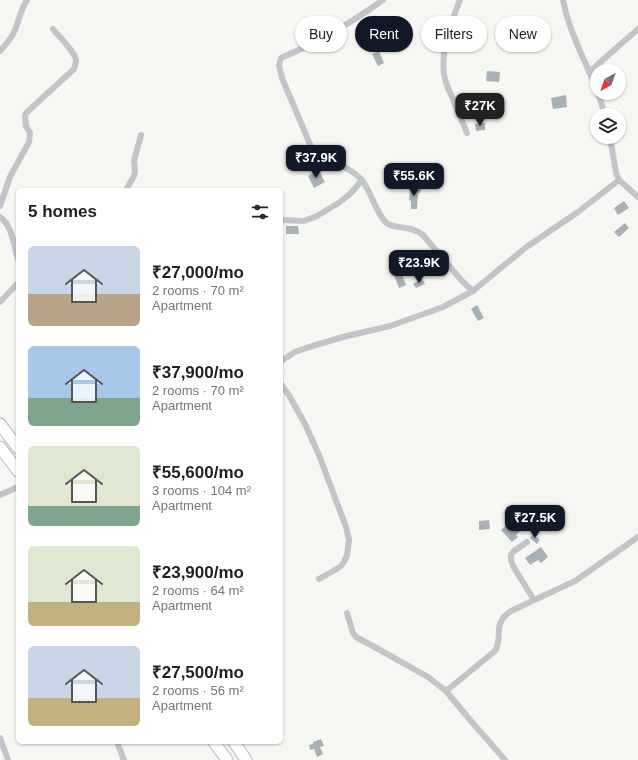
<!DOCTYPE html>
<html lang="en">
<head>
<meta charset="utf-8">
<style>
	:root { --surface:#fff; --page:#f2f2f2; --text:#202124; --muted:#757577; --accent:#111827 }
	body { margin:0; font-family:Helvetica,sans-serif; background:var(--page); color:var(--text); height:100vh; display:flex; flex-direction:column; font-size:15px; white-space:nowrap }
	* { box-sizing:border-box; margin:0 }
	p { font-size:13px; color:var(--muted) }
	.icon { flex:none; width:22px; height:22px; fill:none; stroke:currentColor; stroke-width:2; stroke-linecap:round; stroke-linejoin:round }
	.map { position:relative; flex:1; overflow:hidden }
	.drawer { position:absolute; left:16px; top:188px; width:267px; height:556px; display:flex; flex-direction:column; background:var(--surface); border-radius:6px; box-shadow:0 1px 3px #0004 }
	.drawer>* { flex:none }
	.top-card { position:absolute; left:295px; top:16px; width:283px; height:36px; display:flex; gap:8px }
	.needle { width:26px; rotate:220deg }
	.tools { position:absolute; left:590px; top:64px; display:grid; gap:8px }
	.tools a { display:grid; place-items:center; width:36px; height:36px; border-radius:50%; background:var(--surface); box-shadow:0 1px 3px #0004; font-size:20px }
	.price { position:absolute; translate:-50% -34px; padding:0 9px; border-radius:8px; background:var(--accent); color:#fff; font-size:13px; line-height:26px; filter:drop-shadow(0 1px 2px #0008) }
	.price::after { content:''; position:absolute; left:50%; top:24px; width:12px; height:9px; margin-left:-6px; background:inherit; clip-path:polygon(0 0,100% 0,50% 100%) }
	.price.on { background:#222; color:#fff }
	ul { padding:0; list-style:none }
	li { display:flex; align-items:center; gap:12px; height:100px; padding:0 12px }
	li span { display:grid; place-items:center; flex:none; width:112px; height:80px; border-radius:6px; color:#555 }
	li>.icon { margin-inline-start:auto }
	span .icon { width:48px; height:48px; fill:#fffc; stroke-width:1 }
	li b { font-size:17px }
	h2 { display:flex; justify-content:space-between; align-items:center; height:48px; padding:0 12px; font-size:17px }
	.chip { padding:0 14px; border-radius:18px; background:var(--surface); box-shadow:0 1px 3px #0004; font-size:14px; line-height:36px }
	.chip.on { background:var(--accent); color:#fff }
	.map>svg:first-child { display:block }
	.building { fill:#aab1b6 }
	.lines { fill:none; stroke-linecap:round; stroke-linejoin:round }
	.highway-casing { stroke:#b6b9bc; stroke-width:13 }
	.street { stroke:#c1c5c8; stroke-width:6 }
	.highway { stroke:#fff; stroke-width:11 }
</style>
</head>
<body>
<div class="map">
<svg width="638" height="760" viewBox="0 0 638 760">
	<rect width="100%" height="100%" fill="#f6f6f3"/>
	<g class="building">
		<polygon points="448,19 446,26 431,26 431,20"/>
		<polygon points="463,22 478,23 478,33 463,31"/>
		<polygon points="408,24 409,31 401,31 401,25"/>
		<polygon points="379,51 384,63 378,66 372,54"/>
		<polygon points="487,71 500,72 499,82 486,81"/>
		<polygon points="566,95 567,107 553,109 551,98"/>
		<polygon points="485,123 485,130 476,131 475,124"/>
		<polygon points="319,171 325,182 314,188 308,176"/>
		<polygon points="411,187 421,188 420,193 418,193 417,209 411,209 411,201 409,200"/>
		<polygon points="624,201 629,208 618,215 614,208"/>
		<polygon points="625,223 629,228 619,237 614,232"/>
		<polygon points="286,226 298,226 299,234 286,234"/>
		<polygon points="401,272 406,285 399,288 394,275"/>
		<polygon points="422,279 425,284 416,288 413,284"/>
		<polygon points="477,305 484,318 478,321 471,309"/>
		<polygon points="516,518 521,522 519,523 523,528 516,535 518,537 512,542 501,530 510,522 511,523"/>
		<polygon points="489,520 490,529 479,530 479,521"/>
		<polygon points="533,534 540,540 537,544 530,538"/>
		<polygon points="541,547 548,557 541,563 538,560 530,565 525,558"/>
		<polygon points="321,739 324,746 320,747 323,754 317,757 314,749 310,750 309,745 313,744 313,742"/>
	</g>
	<g class="lines">
		<defs>
			<g id="highway">
				<polyline points="0,424 18,448"/>
				<polyline points="0,447 18,471"/>
				<polyline points="214,742 227,760"/>
				<polyline points="234,742 246,760"/>
			</g>
		</defs>
		<use href="#highway" class="highway-casing"/>
		<g class="street">
			<path d="M383,0c-32,23 -66,43 -102,58l-2,7 3,13 30,71c15,15 35,15 49,30 10,11 16,38 27,45 6,3 12,3 18,4 7,1 12,3 17,7l39,46 11,10"/>
			<path d="M460,0c-9,23 -21,54 -15,79 2,8 6,15 9,23 4,10 9,21 13,31"/>
			<path d="M563,0c6,32 22,60 34,90"/>
			<path d="M0,51c6,-7 12,-13 15,-21 4,-10 6,-21 12,-30"/>
			<polyline points="589,72 638,29"/>
			<polyline points="598,93 605,115"/>
			<polyline points="610,137 616,173 619,180 638,197"/>
			<polyline points="126,190 134,176 135,171 134,161 141,135"/>
			<path d="M0,206l10,-29 19,-35 1,-9 -4,-7 -1,-9 1,-4 48,-44c1,-4 2,-6 2,-9 -2,-10 -17,-23 -23,-31"/>
			<path d="M0,217c13,10 13,27 18,42"/>
			<polyline points="281,220 304,221 317,216 340,202 351,193 362,180"/>
			<polyline points="0,302 18,283"/>
			<polyline points="281,361 295,352 306,348 343,337 390,326 443,307 460,298 473,291 485,281 525,248 578,212 619,180"/>
			<polyline points="281,384 290,397 305,424 319,455 346,527 349,540 347,555 344,562 340,567 319,579"/>
			<polyline points="0,495 18,487"/>
			<polyline points="527,542 514,551 511,555 511,560 513,566 534,600"/>
			<polyline points="347,613 353,633 356,637 380,650 428,677 446,691 471,721 505,760"/>
			<path d="M446,691l49,-40c9,-15 -4,-27 16,-40l64,-30 63,-44"/>
			<polyline points="0,738 8,760"/>
			<polyline points="117,742 124,760"/>
		</g>
		<use href="#highway" class="highway"/>
	</g>
</svg>
<div class="tools">
<a><svg class="needle" viewBox="-14 -14 28 28"><path d="M0-13l5 13h-10z" fill="#e53935"/><path d="M0 13l5-13h-10z" fill="#757577"/></svg></a>
<a><svg class="icon" aria-label="layers" viewBox="0 0 24 24"><path d="M12 4l9 5-9 5-9-5zM3 14l9 5 9-5"/></svg></a>
</div>
<b class="price on" style="left:480px;top:127px">₹27K</b>
<b class="price" style="left:316px;top:179px">₹37.9K</b>
<b class="price" style="left:414px;top:197px">₹55.6K</b>
<b class="price" style="left:419px;top:284px">₹23.9K</b>
<b class="price" style="left:535px;top:539px">₹27.5K</b>
<div class="top-card">
<a class="chip">Buy</a>
<a class="chip on">Rent</a>
<a class="chip">Filters</a>
<a class="chip">New</a>
</div>
<section class="drawer">
<h2>5 homes<svg class="icon" aria-label="filters" viewBox="0 0 24 24"><path d="M4 7h16M4 17h16"/><circle cx="9" cy="7" r="2"/><circle cx="15" cy="17" r="2"/></svg></h2>
<ul>
<li><span style="background:linear-gradient(#c9d6e8 60%,#b9a48a 0)"><svg class="icon" aria-label="home" viewBox="0 0 24 24"><path d="M3 11l9-7 9 7M6 9v11h12V9"/></svg></span><div><b>₹27,000/mo</b><p>2 rooms · 70 m²</p><p>Apartment</p></div></li>
<li><span style="background:linear-gradient(#a9c7e8 65%,#7fa58c 0)"><svg class="icon" aria-label="home" viewBox="0 0 24 24"><path d="M3 11l9-7 9 7M6 9v11h12V9"/></svg></span><div><b>₹37,900/mo</b><p>2 rooms · 70 m²</p><p>Apartment</p></div></li>
<li><span style="background:linear-gradient(#dfe7d0 75%,#7fa58c 0)"><svg class="icon" aria-label="home" viewBox="0 0 24 24"><path d="M3 11l9-7 9 7M6 9v11h12V9"/></svg></span><div><b>₹55,600/mo</b><p>3 rooms · 104 m²</p><p>Apartment</p></div></li>
<li><span style="background:linear-gradient(#dfe7d0 70%,#c2b280 0)"><svg class="icon" aria-label="home" viewBox="0 0 24 24"><path d="M3 11l9-7 9 7M6 9v11h12V9"/></svg></span><div><b>₹23,900/mo</b><p>2 rooms · 64 m²</p><p>Apartment</p></div></li>
<li><span style="background:linear-gradient(#c9d6e8 65%,#c2b280 0)"><svg class="icon" aria-label="home" viewBox="0 0 24 24"><path d="M3 11l9-7 9 7M6 9v11h12V9"/></svg></span><div><b>₹27,500/mo</b><p>2 rooms · 56 m²</p><p>Apartment</p></div></li>
</ul>
</section>
</div>
</body>
</html>
